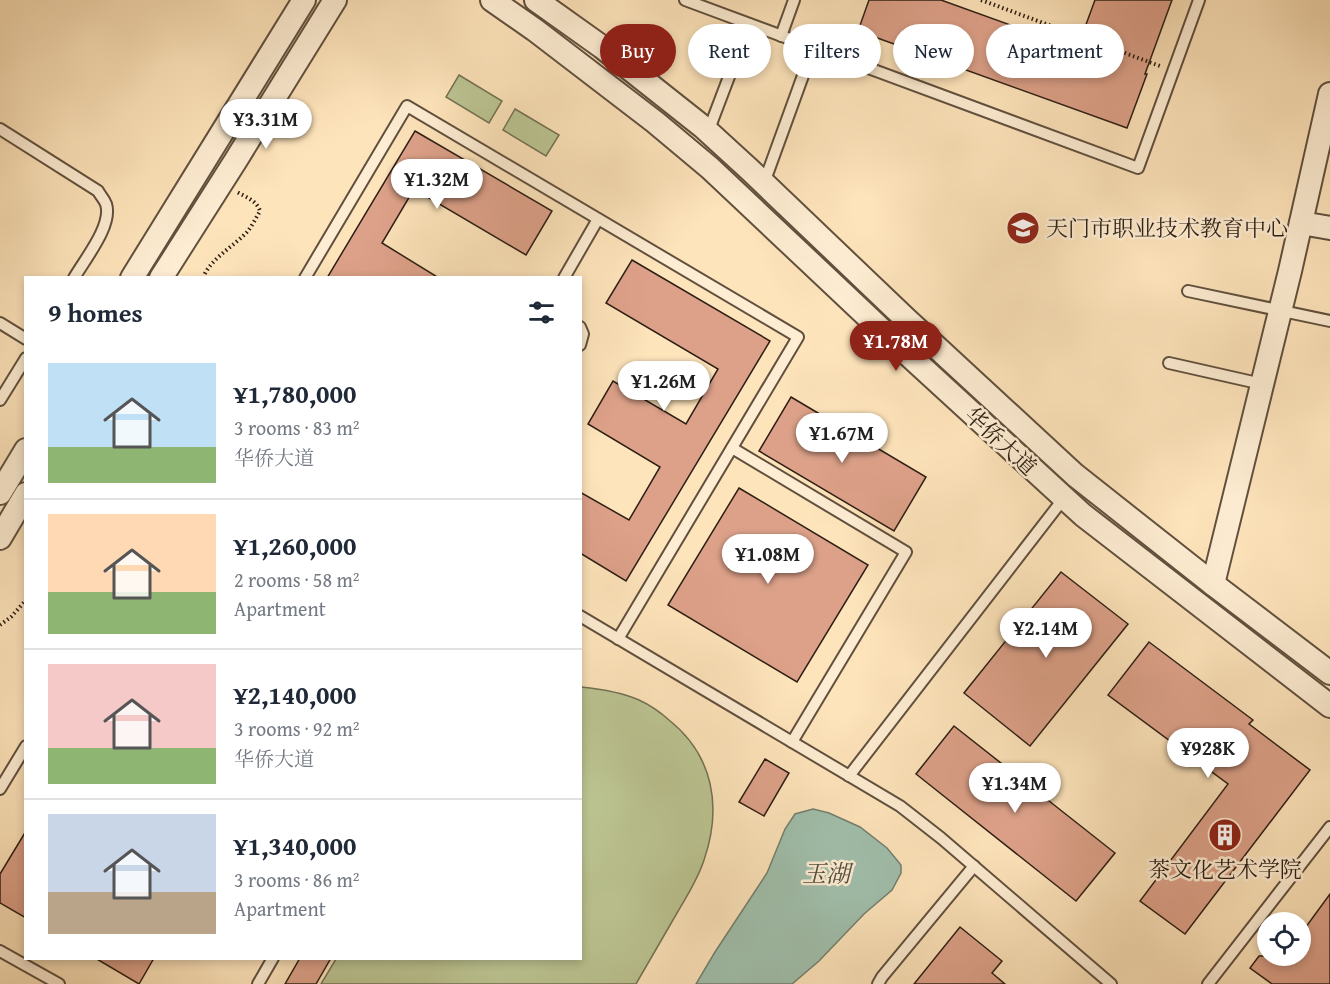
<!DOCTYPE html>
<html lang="en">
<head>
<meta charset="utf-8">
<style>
	:root { --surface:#fff; --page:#f2f2f3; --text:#1f2937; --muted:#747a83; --line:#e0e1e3; --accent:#8f2418 }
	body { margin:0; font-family:"Gentium Book Plus","Noto Serif SC",serif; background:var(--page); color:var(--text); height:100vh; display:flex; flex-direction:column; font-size:22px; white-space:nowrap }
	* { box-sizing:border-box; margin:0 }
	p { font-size:20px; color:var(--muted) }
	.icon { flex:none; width:33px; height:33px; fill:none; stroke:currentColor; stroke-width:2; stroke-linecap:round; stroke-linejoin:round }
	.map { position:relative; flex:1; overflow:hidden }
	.sheet { position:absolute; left:24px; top:276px; width:558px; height:684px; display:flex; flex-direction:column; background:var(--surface); border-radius:0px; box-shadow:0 3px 9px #0003 }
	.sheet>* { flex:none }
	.guide { position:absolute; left:600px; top:24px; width:570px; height:54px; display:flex; gap:12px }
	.controls { position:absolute; left:1257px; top:912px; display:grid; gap:12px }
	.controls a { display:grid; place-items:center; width:54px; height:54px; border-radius:50%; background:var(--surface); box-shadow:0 3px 9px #0003; font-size:30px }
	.price { position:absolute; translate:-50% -51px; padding:0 14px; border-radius:21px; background:#fff; color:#222; font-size:20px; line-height:39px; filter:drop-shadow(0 2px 3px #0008) }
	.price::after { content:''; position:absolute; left:50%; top:36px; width:18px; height:14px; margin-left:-9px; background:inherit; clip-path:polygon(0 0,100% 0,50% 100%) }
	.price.active { background:var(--accent); color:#fff }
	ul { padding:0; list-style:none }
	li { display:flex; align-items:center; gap:18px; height:150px; padding:0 24px }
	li+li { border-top:2px solid var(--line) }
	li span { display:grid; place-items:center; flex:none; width:168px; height:120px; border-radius:0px; color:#555 }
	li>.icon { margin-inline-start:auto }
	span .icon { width:72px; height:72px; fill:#fffc; stroke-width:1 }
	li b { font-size:26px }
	h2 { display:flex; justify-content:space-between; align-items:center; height:72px; padding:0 24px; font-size:26px }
	.pill { padding:0 21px; border-radius:27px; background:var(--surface); box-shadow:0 3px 9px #0003; font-size:21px; line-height:54px }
	.pill.active { background:var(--accent); color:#fff }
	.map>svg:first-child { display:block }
	.green { fill:#bcc593; stroke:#747254; stroke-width:1.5 }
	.water { fill:#a0bfac; stroke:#727f6f; stroke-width:1.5 }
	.building { fill:#dda189; stroke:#2d1f14; stroke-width:1.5 }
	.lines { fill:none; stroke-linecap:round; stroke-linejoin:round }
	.lane-casing { stroke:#61503e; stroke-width:14 }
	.street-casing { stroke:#61503e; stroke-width:26 }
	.path { stroke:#2d1f14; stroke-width:4; stroke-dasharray:1.5 3; stroke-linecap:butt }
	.lane { stroke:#feedd3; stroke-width:10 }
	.street { stroke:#feedd3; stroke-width:22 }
	.labels { text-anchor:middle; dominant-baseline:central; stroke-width:5; stroke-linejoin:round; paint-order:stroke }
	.poi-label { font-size:22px; fill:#2d1f14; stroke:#feedd3; text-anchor:start }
	.street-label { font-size:22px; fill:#2d1f14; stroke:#feedd3 }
	.water-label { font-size:24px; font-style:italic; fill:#504f42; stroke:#feedd3 }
</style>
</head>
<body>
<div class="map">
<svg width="1330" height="984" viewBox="0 0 1330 984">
	<rect width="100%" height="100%" fill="#fee4bb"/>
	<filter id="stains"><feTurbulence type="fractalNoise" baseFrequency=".00333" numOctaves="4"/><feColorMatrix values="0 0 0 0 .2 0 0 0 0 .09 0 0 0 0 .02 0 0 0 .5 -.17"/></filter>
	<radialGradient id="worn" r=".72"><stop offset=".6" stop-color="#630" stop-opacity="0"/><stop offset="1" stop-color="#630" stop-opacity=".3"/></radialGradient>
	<g class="green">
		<polygon points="459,75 502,101 489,123 446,97"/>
		<polygon points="515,109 559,135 546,156 503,130"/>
		<path d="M581,687c20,2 40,5 58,13 11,5 21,12 30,20 45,36 53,88 35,140 -6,19 -17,36 -27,53 -14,24 -27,47 -41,71h-315l15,-25 244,-1z"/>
	</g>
	<polygon class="water" points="813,809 829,813 860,827 887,848 901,865 901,873 892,890 864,914 819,961 792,984 696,984 715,952 767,873 785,829 795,814"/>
	<g class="building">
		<polygon points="869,0 941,0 1077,49 1095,0 1172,0 1145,74 1147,74 1127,128 858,31"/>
		<polygon points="415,131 552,211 526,255 414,189 382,243 439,278 327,278"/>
		<polygon points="632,260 770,341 626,581 580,553 580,492 629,520 660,467 588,424 613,381 686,424 718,369 606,303"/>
		<polygon points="791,397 926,477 894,531 759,451"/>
		<polygon points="739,488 868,565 797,682 668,605"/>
		<polygon points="1061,572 1128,624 1030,746 964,693"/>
		<polygon points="1149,642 1253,720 1249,724 1310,770 1185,934 1140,901 1228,784 1108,695"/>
		<polygon points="954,726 1115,853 1076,901 916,774"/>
		<polygon points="765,759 789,773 764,816 739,802"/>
		<polygon points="26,831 26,918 0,903 0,874"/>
		<polygon points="1330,894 1330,984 1272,984 1250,968 1259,956 1300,956 1300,935"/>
		<polygon points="960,927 1002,961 992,973 1005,984 914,984"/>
		<polygon points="95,958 154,958 139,984"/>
		<polygon points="300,958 331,958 316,984 285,984"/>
	</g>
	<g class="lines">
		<defs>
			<g id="lane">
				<polyline points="685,0 1138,168 1199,0"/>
				<polyline points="781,36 794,0"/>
				<path d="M0,129l98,62c2,4 6,8 8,13 7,21 -21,55 -32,74"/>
				<polyline points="708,132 749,24"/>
				<polyline points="764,183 813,48"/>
				<polyline points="305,278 407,106 798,337 618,639"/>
				<polyline points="564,278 598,219"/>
				<polyline points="1188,291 1330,321"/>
				<polyline points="0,323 26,339"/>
				<polyline points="580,327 583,334 580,345"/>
				<polyline points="1169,363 1262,384"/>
				<polyline points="0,400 26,358"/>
				<polyline points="732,448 906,552 792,742"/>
				<polyline points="580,616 900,806 941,838 1111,984"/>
				<polyline points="849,776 1064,498"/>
				<polyline points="0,789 26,746"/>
				<polyline points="0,951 59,984"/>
				<polyline points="258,984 273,958"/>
				<polyline points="878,984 882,977 974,866"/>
				<polyline points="1208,984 1330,827"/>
			</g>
			<g id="street">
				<polyline points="492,0 535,30 655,122 710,168 903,350 1083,515 1330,706"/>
				<polyline points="536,0 602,47 703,127 750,170 906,319 1075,475 1213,584 1330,673"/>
				<polyline points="1301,223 1330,228"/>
				<polyline points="132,278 304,0"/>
				<polyline points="161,278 236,160 335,0"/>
				<polyline points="0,493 26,450"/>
				<polyline points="0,538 26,494"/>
				<polyline points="1213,584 1290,271 1330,94"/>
			</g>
		</defs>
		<use href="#lane" class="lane-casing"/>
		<use href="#street" class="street-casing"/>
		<g class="path">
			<polyline points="981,0 1160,66"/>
			<path d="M203,278c7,-19 30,-31 44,-46 5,-6 9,-14 13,-21 -3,-10 -14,-14 -23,-19"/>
			<polyline points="0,625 11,617 26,600"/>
		</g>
		<use href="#lane" class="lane"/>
		<use href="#street" class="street"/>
	</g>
	<defs>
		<symbol id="school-disc" viewBox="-11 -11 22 22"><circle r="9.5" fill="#8f2418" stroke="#feedd3"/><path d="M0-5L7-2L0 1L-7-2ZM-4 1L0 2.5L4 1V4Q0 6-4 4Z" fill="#fff"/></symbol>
		<symbol id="building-disc" viewBox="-11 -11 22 22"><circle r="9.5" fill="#8f2418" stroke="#feedd3"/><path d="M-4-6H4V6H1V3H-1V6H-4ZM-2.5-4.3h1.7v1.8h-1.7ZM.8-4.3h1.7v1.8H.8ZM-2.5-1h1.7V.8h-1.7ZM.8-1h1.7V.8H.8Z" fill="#fff"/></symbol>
	</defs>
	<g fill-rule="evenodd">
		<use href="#school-disc" x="1004" y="209" width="38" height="38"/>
		<use href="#building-disc" x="1206" y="816" width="38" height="38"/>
	</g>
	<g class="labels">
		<g class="poi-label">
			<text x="1046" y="228">天门市职业技术教育中心</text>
			<text x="1225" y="869" text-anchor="middle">茶文化艺术学院</text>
		</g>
		<g class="street-label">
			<text transform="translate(1001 441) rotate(43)">华侨大道</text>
		</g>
		<g class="water-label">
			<text x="826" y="873">玉湖</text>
		</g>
	</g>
	<rect width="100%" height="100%" filter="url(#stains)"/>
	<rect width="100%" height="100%" fill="url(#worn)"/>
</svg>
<div class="controls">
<a><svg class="icon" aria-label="locate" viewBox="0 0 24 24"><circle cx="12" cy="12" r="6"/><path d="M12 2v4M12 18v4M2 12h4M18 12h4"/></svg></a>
</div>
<b class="price" style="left:266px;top:150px">¥3.31M</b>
<b class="price" style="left:437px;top:210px">¥1.32M</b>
<b class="price active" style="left:896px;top:372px">¥1.78M</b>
<b class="price" style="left:664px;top:412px">¥1.26M</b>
<b class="price" style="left:842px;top:464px">¥1.67M</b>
<b class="price" style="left:768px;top:585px">¥1.08M</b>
<b class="price" style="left:1046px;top:659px">¥2.14M</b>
<b class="price" style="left:1208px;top:779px">¥928K</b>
<b class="price" style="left:1015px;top:814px">¥1.34M</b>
<div class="guide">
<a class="pill active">Buy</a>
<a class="pill">Rent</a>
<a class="pill">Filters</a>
<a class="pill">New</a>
<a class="pill">Apartment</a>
</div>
<section class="sheet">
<h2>9 homes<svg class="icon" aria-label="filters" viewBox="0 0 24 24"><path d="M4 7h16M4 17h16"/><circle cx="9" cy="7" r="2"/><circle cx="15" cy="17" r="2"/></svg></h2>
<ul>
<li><span style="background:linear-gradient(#bfe0f5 70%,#8fb573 0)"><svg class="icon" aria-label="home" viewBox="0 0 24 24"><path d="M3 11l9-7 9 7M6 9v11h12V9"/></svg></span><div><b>¥1,780,000</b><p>3 rooms · 83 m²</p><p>华侨大道</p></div></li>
<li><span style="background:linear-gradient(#ffd9b3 65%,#8fb573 0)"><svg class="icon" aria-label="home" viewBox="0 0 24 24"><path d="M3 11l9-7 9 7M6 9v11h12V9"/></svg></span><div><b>¥1,260,000</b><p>2 rooms · 58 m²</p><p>Apartment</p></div></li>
<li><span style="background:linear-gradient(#f6c9c9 70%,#8fb573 0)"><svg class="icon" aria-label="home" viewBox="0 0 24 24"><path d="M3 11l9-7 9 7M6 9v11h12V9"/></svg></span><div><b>¥2,140,000</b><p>3 rooms · 92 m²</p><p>华侨大道</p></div></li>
<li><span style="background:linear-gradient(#c9d6e8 65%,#b9a48a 0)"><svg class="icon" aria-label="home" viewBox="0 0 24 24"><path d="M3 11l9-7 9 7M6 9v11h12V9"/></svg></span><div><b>¥1,340,000</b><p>3 rooms · 86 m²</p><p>Apartment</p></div></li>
</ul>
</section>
</div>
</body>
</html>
